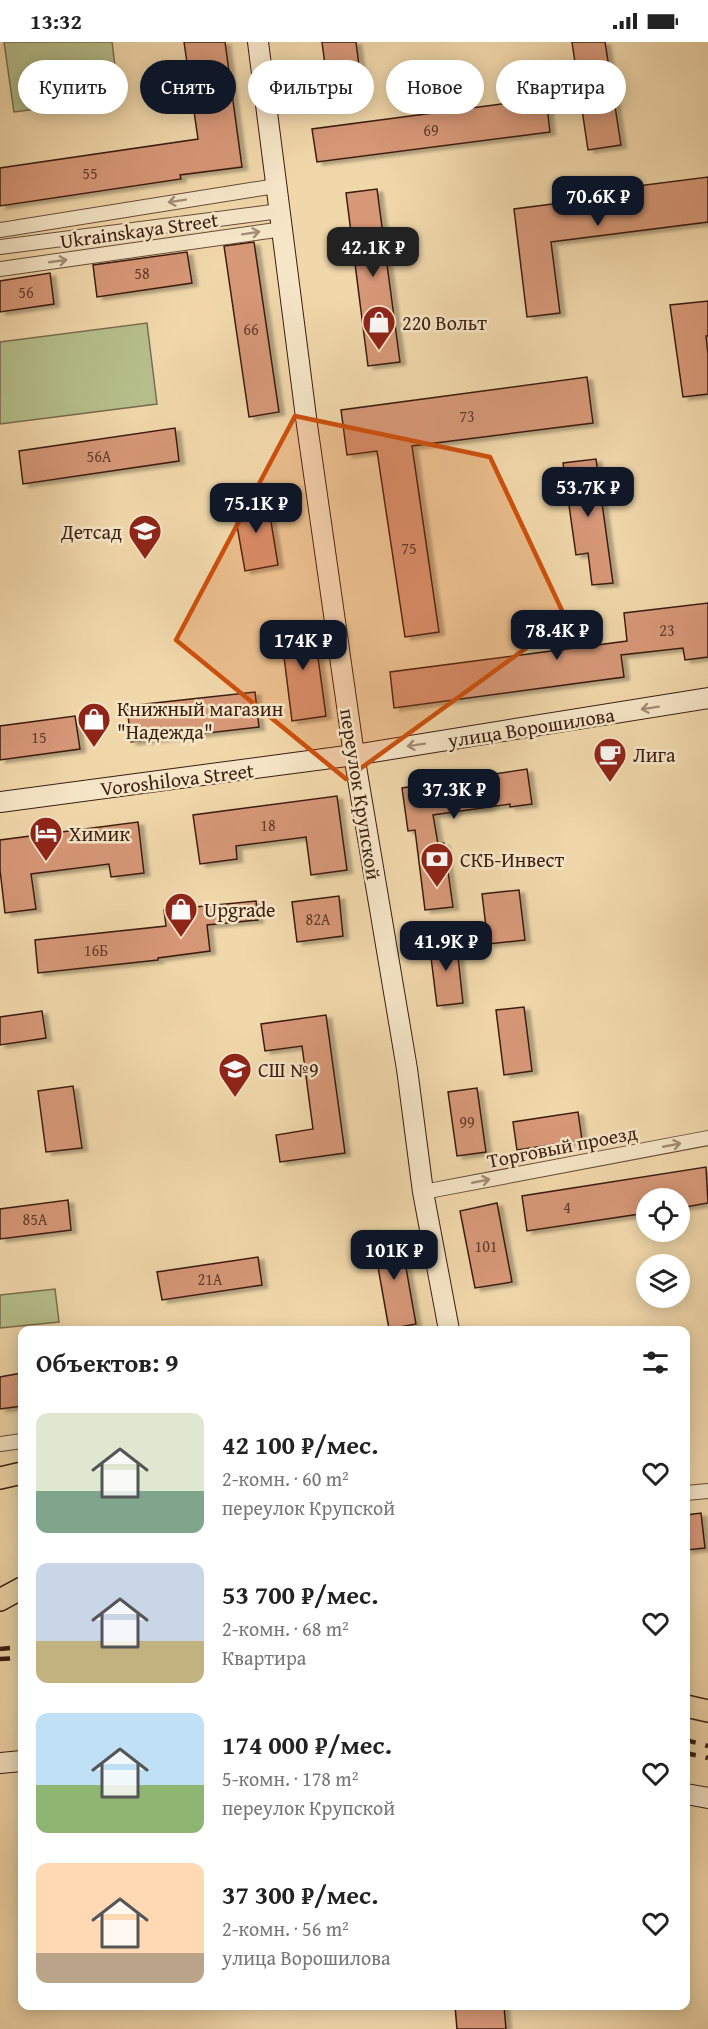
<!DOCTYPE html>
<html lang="ru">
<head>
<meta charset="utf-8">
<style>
	:root { --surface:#fff; --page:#f6f6f6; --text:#222; --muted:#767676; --accent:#111827 }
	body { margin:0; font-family:"Gentium Book Plus",serif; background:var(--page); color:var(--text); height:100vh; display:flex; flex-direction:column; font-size:22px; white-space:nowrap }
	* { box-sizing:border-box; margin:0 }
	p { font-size:20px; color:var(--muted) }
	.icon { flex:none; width:33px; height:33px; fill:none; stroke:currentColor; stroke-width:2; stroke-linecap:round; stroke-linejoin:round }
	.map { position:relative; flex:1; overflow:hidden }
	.sheet { position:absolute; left:18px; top:1284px; width:672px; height:684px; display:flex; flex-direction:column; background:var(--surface); border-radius:12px; box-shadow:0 3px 15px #0003 }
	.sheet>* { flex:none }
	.banner { position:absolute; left:18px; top:18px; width:672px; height:54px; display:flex; gap:12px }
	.controls { position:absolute; left:636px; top:1146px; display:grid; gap:12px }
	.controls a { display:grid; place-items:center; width:54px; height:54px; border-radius:50%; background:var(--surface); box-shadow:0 3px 15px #0003; font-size:30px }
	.price { position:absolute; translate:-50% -51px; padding:0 14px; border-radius:12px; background:var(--accent); color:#fff; font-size:20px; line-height:39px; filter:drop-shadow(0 2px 3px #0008) }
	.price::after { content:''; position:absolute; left:50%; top:36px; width:18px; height:14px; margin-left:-9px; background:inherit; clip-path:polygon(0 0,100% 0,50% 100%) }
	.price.active { background:#222; color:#fff }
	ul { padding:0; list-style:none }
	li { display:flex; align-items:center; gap:18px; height:150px; padding:0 18px }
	li span { display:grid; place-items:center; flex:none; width:168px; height:120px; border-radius:12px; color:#555 }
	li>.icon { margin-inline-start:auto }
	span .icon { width:72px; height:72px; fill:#fffc; stroke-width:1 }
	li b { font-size:26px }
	h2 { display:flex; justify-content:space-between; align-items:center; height:72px; padding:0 18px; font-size:26px }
	.chip { padding:0 21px; border-radius:27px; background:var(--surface); box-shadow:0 3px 15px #0003; font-size:21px; line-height:54px }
	.chip.active { background:var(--accent); color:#fff }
	.status { display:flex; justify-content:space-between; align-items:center; height:42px; padding:0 30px; background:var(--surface); direction:ltr }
	.status svg { height:16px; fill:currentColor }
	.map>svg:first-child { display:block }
	.green { fill:#b6c08c; stroke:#786e4e; stroke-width:1.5 }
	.building { fill:#d79878; stroke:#3b1d11; stroke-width:1.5; filter:url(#shadow) }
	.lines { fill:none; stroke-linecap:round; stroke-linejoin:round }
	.street-casing { stroke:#684c38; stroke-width:16 }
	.secondary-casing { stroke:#3b1d11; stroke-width:22 }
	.primary-casing { stroke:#3b1d11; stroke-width:24 }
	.street { stroke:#f6e6c8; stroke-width:14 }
	.secondary { stroke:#f6e6c8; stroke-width:20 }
	.primary { stroke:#f1d8ab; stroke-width:21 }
	.rail { stroke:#3b1d11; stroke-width:4.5; stroke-dasharray:10 10; stroke-linecap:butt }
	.oneway { stroke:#a28c76 }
	.marked { fill:#ce500d; fill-opacity:0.2; stroke:#ce500d; stroke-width:4.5; stroke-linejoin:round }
	.labels { text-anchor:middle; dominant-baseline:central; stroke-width:5; stroke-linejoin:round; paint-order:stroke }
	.number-label { font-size:16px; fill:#623c2b }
	.street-label { font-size:20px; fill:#3b1d11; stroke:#f6e6c8 }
	.poi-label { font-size:20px; fill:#3b1d11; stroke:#f6e6c8; text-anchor:start }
</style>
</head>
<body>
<div class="status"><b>13:32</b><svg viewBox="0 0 49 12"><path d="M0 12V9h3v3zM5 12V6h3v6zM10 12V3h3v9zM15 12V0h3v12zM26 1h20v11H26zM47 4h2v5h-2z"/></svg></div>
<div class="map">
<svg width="708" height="1987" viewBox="0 0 708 1987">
	<defs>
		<filter id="shadow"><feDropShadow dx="5.5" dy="3" stdDeviation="1.5" flood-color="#0004"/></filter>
	</defs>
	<rect width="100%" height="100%" fill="#f1d8ab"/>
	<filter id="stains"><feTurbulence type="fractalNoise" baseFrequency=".00333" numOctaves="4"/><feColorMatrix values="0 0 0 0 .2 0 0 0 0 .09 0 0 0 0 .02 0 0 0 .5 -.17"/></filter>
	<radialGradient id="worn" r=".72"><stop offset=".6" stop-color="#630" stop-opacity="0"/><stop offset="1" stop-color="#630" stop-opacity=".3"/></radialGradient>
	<g class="green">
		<polygon points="4,0 112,0 119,56 14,70"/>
		<polygon points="147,281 157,362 0,382 0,300"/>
		<polygon points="55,1247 59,1280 0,1286 0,1253"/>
	</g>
	<g class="building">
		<polygon points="184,0 225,0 242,125 180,133 181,137 0,164 0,126 198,97"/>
		<polygon points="322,0 356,0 362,48 329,53"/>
		<polygon points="572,0 605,0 621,103 588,108"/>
		<polygon points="546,56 550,90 317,120 312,87"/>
		<polygon points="708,135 708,180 551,200 560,271 527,275 514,167 568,160 567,153"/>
		<polygon points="377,147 400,320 368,324 346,151"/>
		<polygon points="254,200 279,370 249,375 224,204"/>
		<polygon points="187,210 192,241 97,255 93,223"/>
		<polygon points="50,231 54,262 0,270 0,239"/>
		<polygon points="708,259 708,294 706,294 708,312 708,352 683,355 670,263"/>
		<polygon points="587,335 593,381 412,404 439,590 405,595 377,409 347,413 341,368"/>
		<polygon points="175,386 179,419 23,442 19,409"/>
		<polygon points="596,417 613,541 592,543 588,511 576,513 563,421"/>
		<polygon points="267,455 278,523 245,529 233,461"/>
		<polygon points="708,561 708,615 685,618 683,606 621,613 624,635 394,666 390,630 627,599 624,571"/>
		<polygon points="313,579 326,674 292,679 280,583"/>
		<polygon points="255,650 259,685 131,700 127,664"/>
		<polygon points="75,674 80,707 0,718 0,684"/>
		<polygon points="527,727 532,762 510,765 510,762 433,773 438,802 444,801 453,865 425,868 415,788 408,789 402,746"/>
		<polygon points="337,754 347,828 311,833 306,795 236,804 237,817 200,822 193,773"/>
		<polygon points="138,780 144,831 111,835 109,822 31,832 36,867 5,871 0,828 0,798"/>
		<polygon points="519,848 525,898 488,902 482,852"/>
		<polygon points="339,854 343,894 297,900 292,860"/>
		<polygon points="256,859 258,878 207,883 210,909 158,916 158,918 38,931 35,898 166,884 164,868"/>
		<polygon points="456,896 463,961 437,964 429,899"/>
		<polygon points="524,965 532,1029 504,1033 496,968"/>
		<polygon points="42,969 46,996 0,1003 0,975"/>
		<polygon points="326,973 345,1111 280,1120 276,1093 313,1087 302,1004 265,1009 261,982"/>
		<polygon points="73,1044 82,1106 46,1110 38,1049"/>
		<polygon points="477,1046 486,1110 457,1114 448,1050"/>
		<polygon points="578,1070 582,1098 517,1108 513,1080"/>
		<polygon points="706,1125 708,1161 680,1166 680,1156 646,1156 646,1171 527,1189 522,1154"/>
		<polygon points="68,1158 71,1188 0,1197 0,1167"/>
		<polygon points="497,1161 512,1240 475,1246 460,1169"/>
		<polygon points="400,1192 416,1282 389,1287 373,1197"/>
		<polygon points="258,1215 262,1243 162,1258 157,1230"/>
		<polygon points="22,1331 22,1364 0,1367 0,1335"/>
		<polygon points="701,1471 705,1506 686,1508 686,1473"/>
		<polygon points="455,1964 504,1964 506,1987 457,1987"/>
	</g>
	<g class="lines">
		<defs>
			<g id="street">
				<polyline points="0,188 276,144"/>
				<polyline points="0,205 280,169"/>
				<polyline points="0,227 283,187"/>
				<polyline points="423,1150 708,1096"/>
				<polyline points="0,1402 22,1399"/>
				<polyline points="686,1451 708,1449"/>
			</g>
			<g id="secondary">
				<polyline points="258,0 307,383 354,713 407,1027 423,1150 449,1288"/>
				<polyline points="0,760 354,713 708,656"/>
				<polyline points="0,1721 22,1719"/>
				<polyline points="686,1752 708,1756"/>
			</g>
			<g id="primary">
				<polyline points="0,1436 22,1431"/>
				<polyline points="0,1558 22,1546"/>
				<polyline points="686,1664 708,1669"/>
			</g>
		</defs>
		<use href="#street" class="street-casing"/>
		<use href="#secondary" class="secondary-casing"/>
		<use href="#primary" class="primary-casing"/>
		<use href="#street" class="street"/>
		<use href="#secondary" class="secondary"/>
		<use href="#primary" class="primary"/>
		<g class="rail">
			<polyline points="0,1607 22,1605"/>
			<polyline points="0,1617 22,1616"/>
			<polyline points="686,1698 708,1704"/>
			<polyline points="686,1711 708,1716"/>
		</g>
	</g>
	<defs><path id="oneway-shaft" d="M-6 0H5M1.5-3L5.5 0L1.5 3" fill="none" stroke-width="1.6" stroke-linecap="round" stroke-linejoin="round" transform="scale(1.5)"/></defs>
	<g class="oneway">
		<use href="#oneway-shaft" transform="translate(177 159) rotate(171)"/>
		<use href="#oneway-shaft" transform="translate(251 191) rotate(-9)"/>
		<use href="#oneway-shaft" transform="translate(58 219) rotate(-8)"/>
		<use href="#oneway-shaft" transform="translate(650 666) rotate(171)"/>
		<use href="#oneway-shaft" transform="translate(416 703) rotate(171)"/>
		<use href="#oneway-shaft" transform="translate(672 1103) rotate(-11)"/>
		<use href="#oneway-shaft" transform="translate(481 1139) rotate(-11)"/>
	</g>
	<path class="marked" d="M295,374l195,41 76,162 -220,160 -170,-139z"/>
	<defs>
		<symbol id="shop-pin" viewBox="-11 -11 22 30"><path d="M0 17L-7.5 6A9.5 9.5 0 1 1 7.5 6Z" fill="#8f2418" stroke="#f6e6c8"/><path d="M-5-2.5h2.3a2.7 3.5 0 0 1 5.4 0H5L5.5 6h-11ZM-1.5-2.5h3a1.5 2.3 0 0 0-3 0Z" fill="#fff"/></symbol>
		<symbol id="school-pin" viewBox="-11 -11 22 30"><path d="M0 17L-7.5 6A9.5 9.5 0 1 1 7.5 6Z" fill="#8f2418" stroke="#f6e6c8"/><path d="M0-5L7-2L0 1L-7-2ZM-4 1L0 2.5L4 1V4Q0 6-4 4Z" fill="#fff"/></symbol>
		<symbol id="cafe-pin" viewBox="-11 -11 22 30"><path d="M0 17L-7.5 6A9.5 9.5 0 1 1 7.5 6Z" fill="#8f2418" stroke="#f6e6c8"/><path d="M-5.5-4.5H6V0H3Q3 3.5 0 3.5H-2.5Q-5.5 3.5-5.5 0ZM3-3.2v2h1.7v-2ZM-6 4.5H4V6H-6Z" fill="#fff"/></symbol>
		<symbol id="hotel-pin" viewBox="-11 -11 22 30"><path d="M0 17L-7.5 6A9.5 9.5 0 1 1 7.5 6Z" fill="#8f2418" stroke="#f6e6c8"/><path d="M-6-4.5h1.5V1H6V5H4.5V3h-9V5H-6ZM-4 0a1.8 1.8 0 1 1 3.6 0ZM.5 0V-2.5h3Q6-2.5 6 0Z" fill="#fff"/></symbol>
		<symbol id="bank-pin" viewBox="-11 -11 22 30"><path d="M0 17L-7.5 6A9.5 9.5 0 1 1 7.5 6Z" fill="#8f2418" stroke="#f6e6c8"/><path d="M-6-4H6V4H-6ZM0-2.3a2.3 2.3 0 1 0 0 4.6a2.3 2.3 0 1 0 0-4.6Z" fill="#fff"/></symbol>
	</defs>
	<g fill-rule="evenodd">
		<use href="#shop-pin" x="360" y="261" width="38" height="52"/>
		<use href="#school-pin" x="126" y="470" width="38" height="52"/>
		<use href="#shop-pin" x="75" y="658" width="38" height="52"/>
		<use href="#cafe-pin" x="591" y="693" width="38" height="52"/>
		<use href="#hotel-pin" x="27" y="772" width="38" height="52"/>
		<use href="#bank-pin" x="418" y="798" width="38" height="52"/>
		<use href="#shop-pin" x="162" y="848" width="38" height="52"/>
		<use href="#school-pin" x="216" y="1008" width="38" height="52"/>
	</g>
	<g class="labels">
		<g class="number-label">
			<text x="431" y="88">69</text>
			<text x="90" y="131">55</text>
			<text x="142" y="231">58</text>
			<text x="26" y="250">56</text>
			<text x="251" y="287">66</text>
			<text x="467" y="374">73</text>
			<text x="99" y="414">56А</text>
			<text x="409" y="506">75</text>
			<text x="667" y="588">23</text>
			<text x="39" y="695">15</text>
			<text x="268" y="783">18</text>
			<text x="318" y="877">82А</text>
			<text x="96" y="908">16Б</text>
			<text x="467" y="1080">99</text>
			<text x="567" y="1165">4</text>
			<text x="35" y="1177">85А</text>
			<text x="486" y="1204">101</text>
			<text x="210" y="1237">21А</text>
		</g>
		<g class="street-label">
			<text transform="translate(139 188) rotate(-8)">Ukrainskaya Street</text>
			<text transform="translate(531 685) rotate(-9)">улица Ворошилова</text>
			<text transform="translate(177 737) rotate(-7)">Voroshilova Street</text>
			<text transform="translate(361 752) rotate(81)">переулок Крупской</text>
			<text transform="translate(562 1104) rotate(-11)">Торговый проезд</text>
		</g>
		<g class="poi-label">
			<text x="402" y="280">220 Вольт</text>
			<text x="122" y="489" text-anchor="end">Детсад</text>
			<text x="117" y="666">Книжный магазин<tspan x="117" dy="23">"Надежда"</tspan></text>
			<text x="633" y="712">Лига</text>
			<text x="69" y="791">Химик</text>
			<text x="460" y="817">СКБ-Инвест</text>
			<text x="204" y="867">Upgrade</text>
			<text x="258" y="1027">СШ №9</text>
		</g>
	</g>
	<rect width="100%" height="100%" filter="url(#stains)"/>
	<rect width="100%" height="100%" fill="url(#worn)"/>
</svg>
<div class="controls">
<a><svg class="icon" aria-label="locate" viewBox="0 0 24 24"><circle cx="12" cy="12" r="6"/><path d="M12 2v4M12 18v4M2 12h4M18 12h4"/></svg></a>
<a><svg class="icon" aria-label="layers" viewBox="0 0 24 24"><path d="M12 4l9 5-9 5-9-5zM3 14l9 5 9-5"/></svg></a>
</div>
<b class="price" style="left:598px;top:185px">70.6K ₽</b>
<b class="price active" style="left:373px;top:236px">42.1K ₽</b>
<b class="price" style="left:588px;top:476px">53.7K ₽</b>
<b class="price" style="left:256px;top:492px">75.1K ₽</b>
<b class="price" style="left:557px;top:619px">78.4K ₽</b>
<b class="price" style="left:303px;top:629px">174K ₽</b>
<b class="price" style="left:454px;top:778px">37.3K ₽</b>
<b class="price" style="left:446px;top:930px">41.9K ₽</b>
<b class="price" style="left:394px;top:1239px">101K ₽</b>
<div class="banner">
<a class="chip">Купить</a>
<a class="chip active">Снять</a>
<a class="chip">Фильтры</a>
<a class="chip">Новое</a>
<a class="chip">Квартира</a>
</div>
<section class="sheet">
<h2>Объектов: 9<svg class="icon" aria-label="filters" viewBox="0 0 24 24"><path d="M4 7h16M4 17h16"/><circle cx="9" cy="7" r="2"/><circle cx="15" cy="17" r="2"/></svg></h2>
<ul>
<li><span style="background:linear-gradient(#dfe7d0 65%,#7fa58c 0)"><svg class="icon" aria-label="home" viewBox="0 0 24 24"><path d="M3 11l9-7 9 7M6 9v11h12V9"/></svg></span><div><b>42 100 ₽/мес.</b><p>2-комн. · 60 m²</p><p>переулок Крупской</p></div><svg class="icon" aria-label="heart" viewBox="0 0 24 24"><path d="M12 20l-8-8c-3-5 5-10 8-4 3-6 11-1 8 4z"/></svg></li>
<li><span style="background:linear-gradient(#c9d6e8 65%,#c2b280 0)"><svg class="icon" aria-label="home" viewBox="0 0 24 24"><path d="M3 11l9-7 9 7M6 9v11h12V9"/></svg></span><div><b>53 700 ₽/мес.</b><p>2-комн. · 68 m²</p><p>Квартира</p></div><svg class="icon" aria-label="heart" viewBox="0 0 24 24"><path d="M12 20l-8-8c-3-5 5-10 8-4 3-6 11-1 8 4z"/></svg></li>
<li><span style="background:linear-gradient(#bfe0f5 60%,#8fb573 0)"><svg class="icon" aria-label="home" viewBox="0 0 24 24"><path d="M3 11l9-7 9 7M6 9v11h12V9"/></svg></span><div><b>174 000 ₽/мес.</b><p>5-комн. · 178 m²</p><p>переулок Крупской</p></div><svg class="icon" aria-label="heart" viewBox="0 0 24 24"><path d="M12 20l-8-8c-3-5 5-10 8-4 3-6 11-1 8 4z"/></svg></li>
<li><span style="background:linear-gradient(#ffd9b3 75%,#b9a48a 0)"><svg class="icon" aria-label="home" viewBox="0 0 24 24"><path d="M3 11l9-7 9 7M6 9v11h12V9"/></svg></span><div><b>37 300 ₽/мес.</b><p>2-комн. · 56 m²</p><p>улица Ворошилова</p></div><svg class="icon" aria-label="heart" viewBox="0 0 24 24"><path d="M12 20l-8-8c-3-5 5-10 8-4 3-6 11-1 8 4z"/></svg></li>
</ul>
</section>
</div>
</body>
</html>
